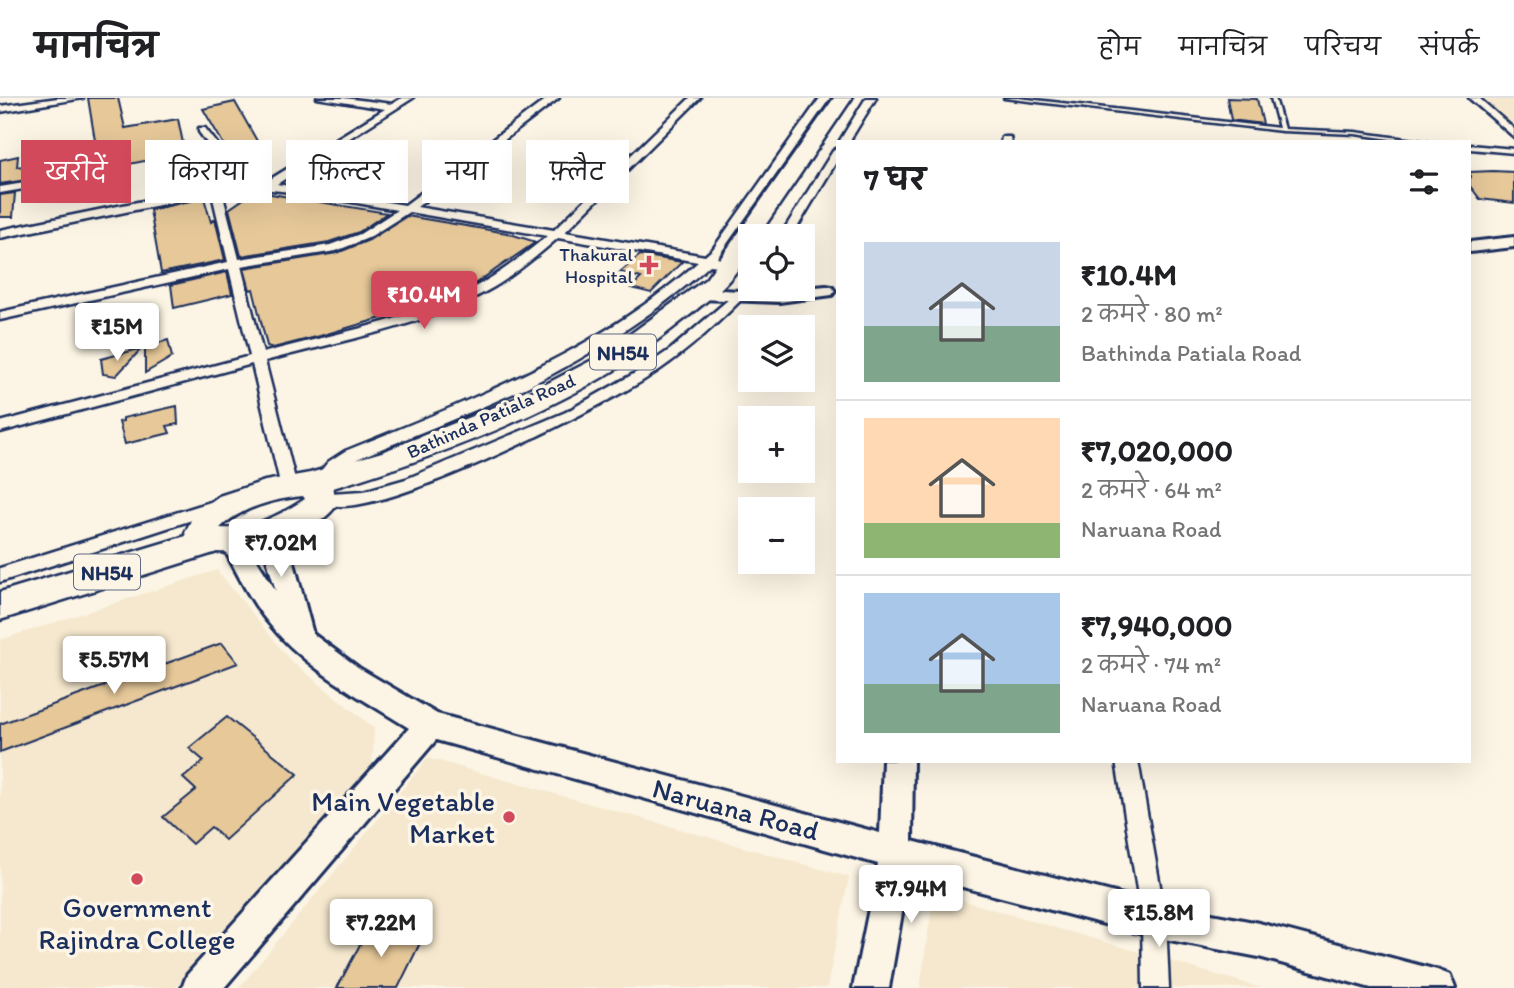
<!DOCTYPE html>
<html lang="hi">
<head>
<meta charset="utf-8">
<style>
	:root { --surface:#fff; --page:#f6f6f6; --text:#202124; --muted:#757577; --line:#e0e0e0; --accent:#d1495b }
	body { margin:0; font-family:Itim,"Playpen Sans Deva",sans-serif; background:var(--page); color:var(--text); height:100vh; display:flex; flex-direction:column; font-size:26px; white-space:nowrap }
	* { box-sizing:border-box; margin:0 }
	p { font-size:23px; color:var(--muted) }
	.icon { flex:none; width:38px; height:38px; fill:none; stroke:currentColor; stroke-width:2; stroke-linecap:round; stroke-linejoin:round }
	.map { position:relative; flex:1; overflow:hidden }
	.sheet { position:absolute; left:836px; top:42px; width:635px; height:623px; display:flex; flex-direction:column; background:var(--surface); border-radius:0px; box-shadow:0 7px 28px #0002 }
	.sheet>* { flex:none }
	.hud { position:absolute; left:21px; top:42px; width:665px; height:63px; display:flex; gap:14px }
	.tools { position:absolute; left:738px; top:126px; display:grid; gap:14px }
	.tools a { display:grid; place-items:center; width:77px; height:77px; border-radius:0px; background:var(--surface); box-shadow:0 7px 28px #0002; font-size:35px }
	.price { position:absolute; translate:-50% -60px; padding:0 16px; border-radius:7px; background:#fff; color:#222; font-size:23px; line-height:46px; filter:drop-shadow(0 2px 4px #0008) }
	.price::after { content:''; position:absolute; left:50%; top:42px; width:21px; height:16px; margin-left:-10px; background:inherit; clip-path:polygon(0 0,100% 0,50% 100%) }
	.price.active { background:var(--accent); color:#fff }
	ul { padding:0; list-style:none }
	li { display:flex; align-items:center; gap:21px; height:175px; padding:0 28px }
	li+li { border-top:2px solid var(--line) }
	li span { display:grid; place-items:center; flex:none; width:196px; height:140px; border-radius:0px; color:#555 }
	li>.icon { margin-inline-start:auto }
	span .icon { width:84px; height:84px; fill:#fffc; stroke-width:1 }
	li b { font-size:30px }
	h2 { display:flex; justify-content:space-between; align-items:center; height:84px; padding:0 28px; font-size:30px }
	.tag { padding:0 24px; border-radius:0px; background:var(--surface); box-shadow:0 7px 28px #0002; font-size:24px; line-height:63px }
	.tag.active { background:var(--accent); color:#fff }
	header { display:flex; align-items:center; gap:42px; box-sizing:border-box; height:98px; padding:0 35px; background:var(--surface); border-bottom:2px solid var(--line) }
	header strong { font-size:33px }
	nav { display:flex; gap:38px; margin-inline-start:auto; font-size:24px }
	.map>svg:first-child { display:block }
	.built { fill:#f5e8ce }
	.building { fill:#e6c899; stroke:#1b2f5e; stroke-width:2 }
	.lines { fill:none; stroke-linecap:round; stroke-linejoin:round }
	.lane-casing { stroke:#1b2f5e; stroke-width:5 }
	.street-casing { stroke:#1b2f5e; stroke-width:5 }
	.secondary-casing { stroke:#1b2f5e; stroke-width:6 }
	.highway-casing { stroke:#1b2f5e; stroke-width:5 }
	.lane { fill:#fcf5e5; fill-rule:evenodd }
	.street { fill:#fcf5e5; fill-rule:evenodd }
	.secondary { fill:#fcf5e5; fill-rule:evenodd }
	.highway { fill:#fcf5e5; fill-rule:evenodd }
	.poi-dot { fill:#d1495b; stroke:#fcf5e5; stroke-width:2.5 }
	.labels { text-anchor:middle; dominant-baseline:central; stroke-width:7; stroke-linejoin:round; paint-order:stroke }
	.far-poi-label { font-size:19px; fill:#1b2f5e; stroke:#fcf5e5; text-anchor:end }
	.far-street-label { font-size:19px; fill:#1b2f5e; stroke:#fcf5e5 }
	.shield { fill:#fcf5e5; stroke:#5e6a86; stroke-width:2 }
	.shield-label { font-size:21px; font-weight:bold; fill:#1b2f5e }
	.near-poi-label { font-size:28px; fill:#1b2f5e; stroke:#fcf5e5; text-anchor:end }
	.near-street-label { font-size:28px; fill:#1b2f5e; stroke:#fcf5e5 }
</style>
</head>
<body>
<header>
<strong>मानचित्र</strong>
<nav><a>होम</a><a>मानचित्र</a><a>परिचय</a><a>संपर्क</a></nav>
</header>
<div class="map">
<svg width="1514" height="890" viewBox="0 0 1514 890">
	<rect width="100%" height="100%" fill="#fcf5e5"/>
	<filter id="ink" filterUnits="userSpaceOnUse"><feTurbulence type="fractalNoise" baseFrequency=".0143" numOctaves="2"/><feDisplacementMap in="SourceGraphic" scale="14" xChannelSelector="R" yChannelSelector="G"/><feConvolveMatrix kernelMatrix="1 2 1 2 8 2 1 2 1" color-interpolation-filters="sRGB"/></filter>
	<g filter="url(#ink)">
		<g class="built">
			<polygon points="1465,0 1514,0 1514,40"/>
			<polygon points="217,472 290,562 374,630 372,672 175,890 0,890 0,542"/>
			<polygon points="428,660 849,779 827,890 239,890"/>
			<polygon points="934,794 1262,890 920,890"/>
		</g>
		<g class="building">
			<polygon points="88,0 118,0 125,30 178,21 185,55 124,67 124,72 99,77 99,71 0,86 0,62 18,58 17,69 97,55"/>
			<polygon points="1227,0 1257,1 1263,26 1231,22"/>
			<polygon points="235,4 261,50 230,57 203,11"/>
			<polygon points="209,63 218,79 197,84 188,68"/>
			<polygon points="1493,73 1514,74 1514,105 1480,101 1470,88 1470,74"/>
			<polygon points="15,95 13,119 0,119 0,97"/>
			<polygon points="259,96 271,96 387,115 359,134 329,144 241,158 229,111 245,100"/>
			<polygon points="204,100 211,124 215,121 225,162 161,175 150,112"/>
			<polygon points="407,118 507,135 536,144 476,185 429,206 320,238 273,250 267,248 253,191 250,192 244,170 337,155 369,142"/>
			<polygon points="640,157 682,164 651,195 631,190 641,180 620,174"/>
			<polygon points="227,174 232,196 174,210 171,187"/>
			<polygon points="168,242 172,259 145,275 145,249"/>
			<polygon points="142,250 116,278 103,276 101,261"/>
			<polygon points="177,308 178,326 167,328 170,335 125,346 119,324 123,323 123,320"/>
			<polygon points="222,545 238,565 0,654 0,626"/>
			<polygon points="227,619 298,676 225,742 211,729 192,746 163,719 196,692 183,680 204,663 189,650"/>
			<polygon points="372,824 423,839 398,890 337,890"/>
		</g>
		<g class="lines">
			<defs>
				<g id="lane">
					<polygon points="1004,0 1018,0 1279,30 1271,0 1275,0 1284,31 1355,34 1428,44 1412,44 1355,36 1282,33"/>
					<polygon points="1470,47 1514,51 1514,55 1470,51"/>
				</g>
				<g id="street">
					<polygon points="58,0 83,0 0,14 0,8"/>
					<path d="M317,0h27l48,6 10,-6h11l-136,86 128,21 143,-107h11l-142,109 137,23 136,-132h10l-135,134 140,24 8,-7 107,-151h10l-113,160 27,5v6l-34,-4c-53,48 -130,98 -196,128 -51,23 -105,44 -157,66 -11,7 -29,26 -37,29l-8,-6 16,-20 17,-11c124,-50 251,-98 353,-189l-140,-24c-20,17 -41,35 -64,49 -69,40 -153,53 -229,74l32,126 -8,6 -8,-6 -29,-123 -252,68v-10l250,-66 -21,-87 -229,51v-8l228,-50 -16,-68 -212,44v-8l236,-48 -37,-50v-4h6l41,53 18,2 121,-74zM243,89l57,6 97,17 -37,24 -30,11 -91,14 -17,-67zM409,114l138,24c-21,17 -42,34 -65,47 -67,37 -146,50 -219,70l-22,-87 95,-15 32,-13z"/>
					<polygon points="866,0 876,0 849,44 839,44"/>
					<polygon points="1469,0 1479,0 1514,31 1514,39"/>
					<polygon points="1002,39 1010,39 1011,44 1001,44"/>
					<polygon points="838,50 838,61 792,138 780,138 833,53"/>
					<polygon points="61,79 65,80 65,84 0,95 0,89"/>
					<path d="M736,195l5,1v6c-29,29 -59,56 -94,78 -36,24 -299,160 -325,121l8,-6 34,-2 42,-12 160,-67 71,-40 34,-23z"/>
					<polygon points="220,401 228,407 226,411 0,484 0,470"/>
					<polygon points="1116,663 1138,663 1166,822 1169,890 1143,890 1142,822"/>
				</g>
				<g id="secondary">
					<polygon points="1514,139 1514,149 1470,154 1470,144"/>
					<polygon points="747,164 751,165 751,176 738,169"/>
					<polygon points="826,188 832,189 835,193 832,197 779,204 700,201 691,196 700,191 763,194"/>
					<path d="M278,421l9,3 3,6 -1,16 24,90 46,34 78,46 443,119 3,-72h30l-1,80 242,62 105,20 178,47 13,5 5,13h-84l-112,-31 -105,-20 -245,-64 -20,115h-36l25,-124 -442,-124 -212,248h-42l5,-13 222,-247c-49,-31 -105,-60 -141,-106 -20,-24 -34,-56 -49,-83l3,-6 9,-3 9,3 36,58c-5,-20 -18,-49 -7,-69z"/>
				</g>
				<path id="highway" d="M834,0h18l-94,138h-7c0,31 -38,60 -60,78 -23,18 -48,38 -73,54 -86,53 -189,91 -285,120l4,16c-16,28 -89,51 -120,48l-217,68v-28l186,-56 -1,-3 9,-19 25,-18 46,-15 45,-8 72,-21 143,-57 75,-39 106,-77zM303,398l2,3c-24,16 -56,32 -85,29 22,-21 54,-29 83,-32z"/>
			</defs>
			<use href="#lane" class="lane-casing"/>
			<use href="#street" class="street-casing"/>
			<use href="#secondary" class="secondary-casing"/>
			<use href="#highway" class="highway-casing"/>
			<use href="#lane" class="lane"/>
			<use href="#street" class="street"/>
			<use href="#secondary" class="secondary"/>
			<use href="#highway" class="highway"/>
		</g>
	</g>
	<g class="poi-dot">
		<path d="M645.5 156.5h7v7h7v7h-7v7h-7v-7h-7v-7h7z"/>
		<circle cx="509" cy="719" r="7"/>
		<circle cx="137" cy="781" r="7"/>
	</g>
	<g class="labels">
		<g class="far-poi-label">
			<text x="633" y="156">Thakural<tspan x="633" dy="22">Hospital</tspan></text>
		</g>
		<g class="far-street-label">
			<text transform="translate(491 318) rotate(-24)">Bathinda Patiala Road</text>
		</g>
		<g class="shield">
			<rect x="590" y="236.5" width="66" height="35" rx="5"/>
			<rect x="74" y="456.5" width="66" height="35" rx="5"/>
		</g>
		<g class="shield-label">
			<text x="623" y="254">NH54</text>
			<text x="107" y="474">NH54</text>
		</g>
		<g class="near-poi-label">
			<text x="495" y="703">Main Vegetable<tspan x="495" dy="32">Market</tspan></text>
			<text x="137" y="809" text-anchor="middle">Government<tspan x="137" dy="32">Rajindra College</tspan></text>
		</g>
		<g class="near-street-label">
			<text transform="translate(736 711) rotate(15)">Naruana Road</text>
		</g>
	</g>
</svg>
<div class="tools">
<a><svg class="icon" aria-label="locate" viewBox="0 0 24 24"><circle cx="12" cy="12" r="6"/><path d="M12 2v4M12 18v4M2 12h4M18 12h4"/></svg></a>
<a><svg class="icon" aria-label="layers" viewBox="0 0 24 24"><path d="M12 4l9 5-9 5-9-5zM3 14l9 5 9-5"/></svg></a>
<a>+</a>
<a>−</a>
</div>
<b class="price active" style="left:424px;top:233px">₹10.4M</b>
<b class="price" style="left:117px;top:265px">₹15M</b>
<b class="price" style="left:281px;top:481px">₹7.02M</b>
<b class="price" style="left:114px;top:598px">₹5.57M</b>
<b class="price" style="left:911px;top:827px">₹7.94M</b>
<b class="price" style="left:1159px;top:851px">₹15.8M</b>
<b class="price" style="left:381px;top:861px">₹7.22M</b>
<div class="hud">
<a class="tag active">खरीदें</a>
<a class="tag">किराया</a>
<a class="tag">फ़िल्टर</a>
<a class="tag">नया</a>
<a class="tag">फ़्लैट</a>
</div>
<section class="sheet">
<h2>7 घर<svg class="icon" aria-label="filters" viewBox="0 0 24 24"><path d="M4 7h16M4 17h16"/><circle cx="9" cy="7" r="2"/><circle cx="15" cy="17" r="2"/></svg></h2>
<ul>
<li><span style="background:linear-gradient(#c9d6e8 60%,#7fa58c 0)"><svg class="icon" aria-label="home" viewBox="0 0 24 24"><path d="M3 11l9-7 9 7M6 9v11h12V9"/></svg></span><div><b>₹10.4M</b><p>2 कमरे · 80 m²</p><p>Bathinda Patiala Road</p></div></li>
<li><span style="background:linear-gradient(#ffd9b3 75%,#8fb573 0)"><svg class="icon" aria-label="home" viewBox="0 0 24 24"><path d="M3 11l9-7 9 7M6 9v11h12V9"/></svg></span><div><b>₹7,020,000</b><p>2 कमरे · 64 m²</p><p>Naruana Road</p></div></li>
<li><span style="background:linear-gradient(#a9c7e8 65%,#7fa58c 0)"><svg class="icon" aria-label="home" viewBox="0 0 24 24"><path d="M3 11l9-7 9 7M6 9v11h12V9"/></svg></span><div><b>₹7,940,000</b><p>2 कमरे · 74 m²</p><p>Naruana Road</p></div></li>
</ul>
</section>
</div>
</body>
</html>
